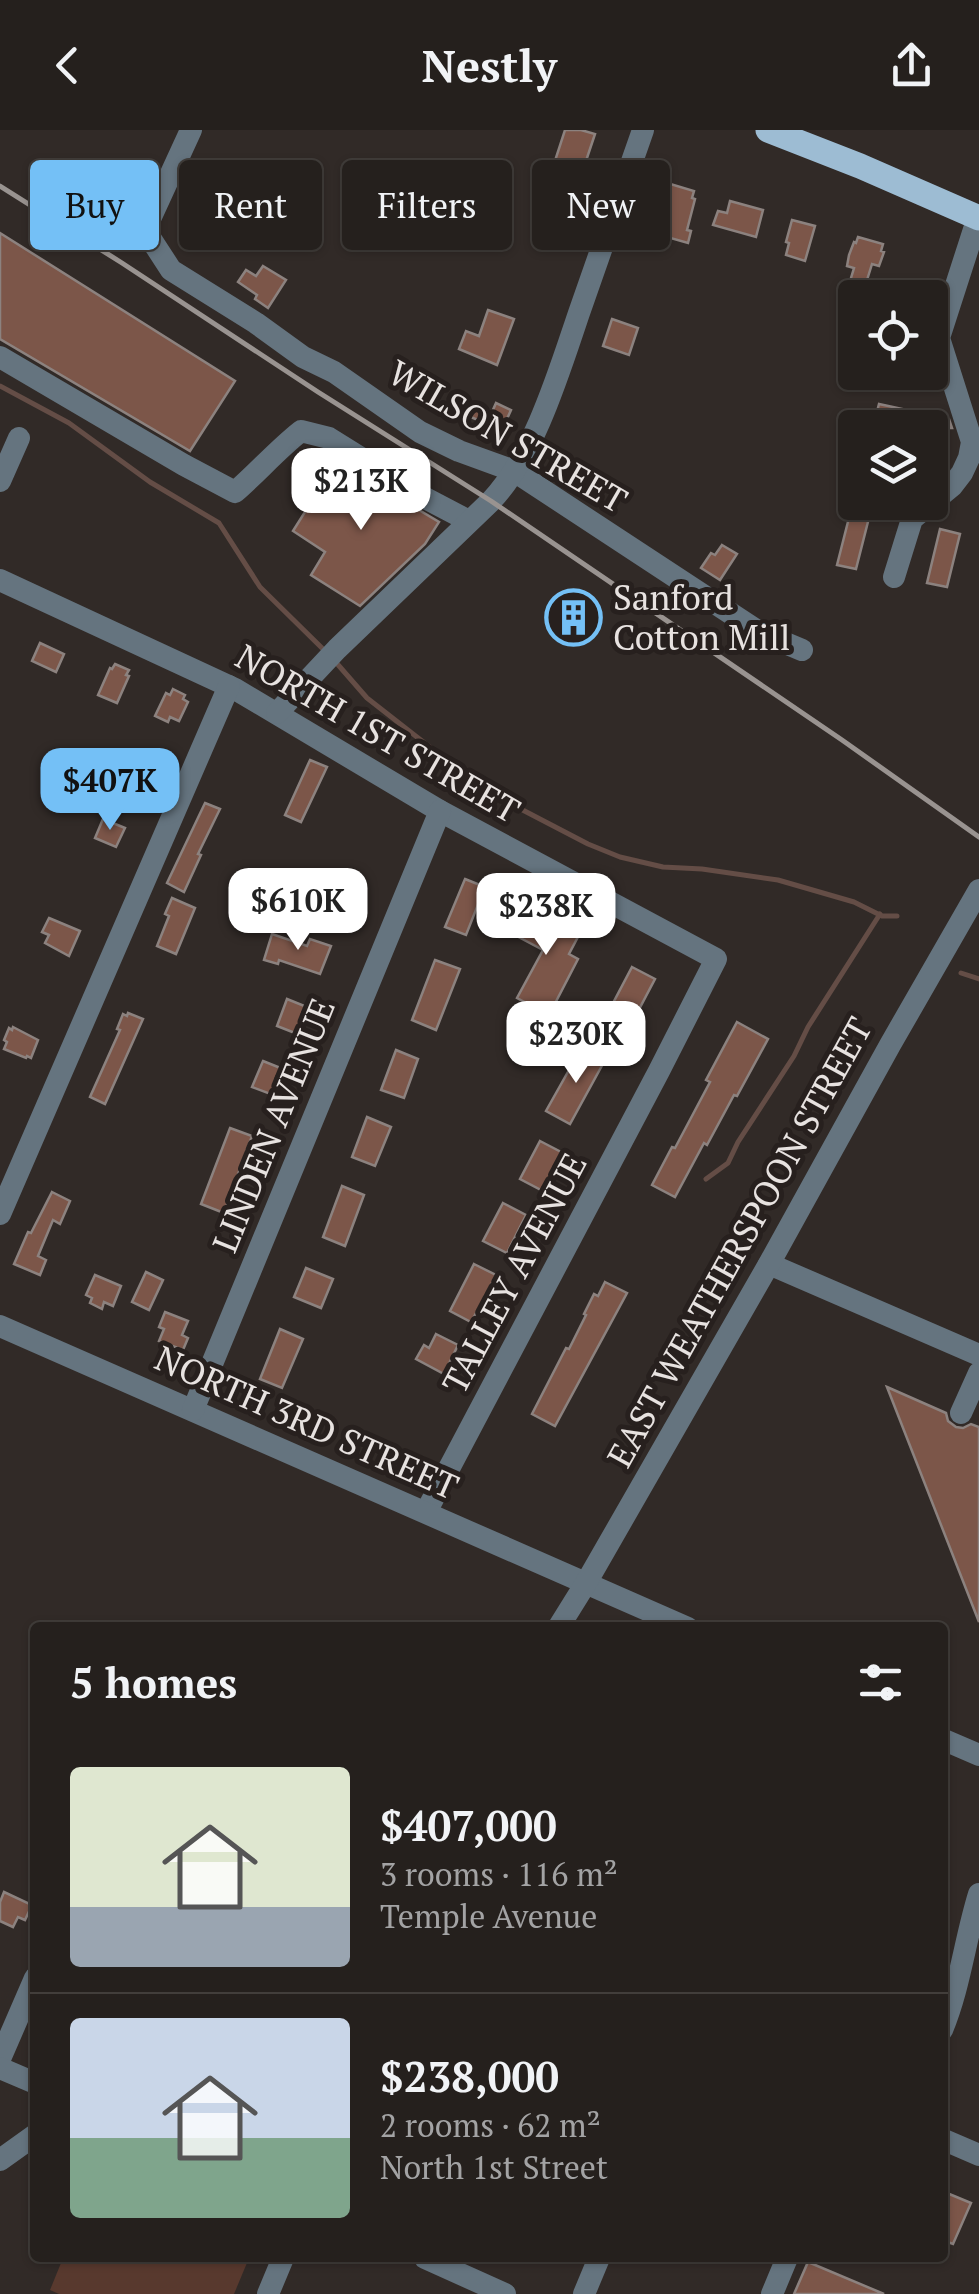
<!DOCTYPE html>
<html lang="en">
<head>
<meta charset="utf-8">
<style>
	:root { --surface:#25201d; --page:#312d2a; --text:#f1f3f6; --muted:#a3a3a4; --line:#423e3b; --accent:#74c0f6 }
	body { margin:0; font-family:"PT Serif",serif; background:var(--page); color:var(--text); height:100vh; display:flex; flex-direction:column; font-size:38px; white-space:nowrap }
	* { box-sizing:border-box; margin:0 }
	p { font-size:32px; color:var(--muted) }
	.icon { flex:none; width:55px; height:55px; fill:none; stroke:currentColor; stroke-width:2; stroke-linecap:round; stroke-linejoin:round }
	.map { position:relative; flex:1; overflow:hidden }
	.sheet { position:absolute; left:30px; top:1492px; width:918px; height:640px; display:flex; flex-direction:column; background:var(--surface); border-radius:10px; box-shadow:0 2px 8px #0004,0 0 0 2px var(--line) }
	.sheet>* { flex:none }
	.guide { position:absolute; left:30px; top:30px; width:920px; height:90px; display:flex; gap:20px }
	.tools { position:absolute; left:838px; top:150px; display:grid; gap:20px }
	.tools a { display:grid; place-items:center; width:110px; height:110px; border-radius:10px; background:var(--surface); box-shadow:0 2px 8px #0004,0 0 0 2px var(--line); font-size:50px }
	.price { position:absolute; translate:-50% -85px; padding:0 22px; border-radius:20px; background:#fff; color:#222; font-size:32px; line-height:65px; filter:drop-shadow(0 2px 5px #0008) }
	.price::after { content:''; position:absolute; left:50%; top:60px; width:30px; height:22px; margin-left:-15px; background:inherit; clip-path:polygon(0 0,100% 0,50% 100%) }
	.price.selected { background:var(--accent); color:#111 }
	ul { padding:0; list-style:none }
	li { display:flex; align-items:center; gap:30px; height:250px; padding:0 40px }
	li+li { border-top:2px solid var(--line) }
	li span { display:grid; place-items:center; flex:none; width:280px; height:200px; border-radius:10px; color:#555 }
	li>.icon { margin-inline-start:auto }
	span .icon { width:120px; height:120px; fill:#fffc; stroke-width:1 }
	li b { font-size:42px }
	h2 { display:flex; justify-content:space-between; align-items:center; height:120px; padding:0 40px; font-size:42px }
	.pill { padding:0 35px; border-radius:10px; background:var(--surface); box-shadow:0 2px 8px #0004,0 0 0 2px var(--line); font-size:35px; line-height:90px }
	.pill.selected { background:var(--accent); color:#111 }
	header { display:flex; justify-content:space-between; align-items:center; height:130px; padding:0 40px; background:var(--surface); font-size:45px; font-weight:600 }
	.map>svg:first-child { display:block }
	.green { fill:#58392e }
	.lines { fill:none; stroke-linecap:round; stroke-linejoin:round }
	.stream { stroke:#644d46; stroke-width:5 }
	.building { fill:#7c5649; stroke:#8c827f; stroke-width:2.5 }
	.minor { stroke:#65747f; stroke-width:22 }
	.major { stroke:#9dbcd3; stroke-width:25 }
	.rail { stroke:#999390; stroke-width:5 }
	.labels { text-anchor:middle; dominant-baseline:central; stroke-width:10; stroke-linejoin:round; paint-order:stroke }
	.street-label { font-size:35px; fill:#e7e2e0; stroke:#27201e }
	.poi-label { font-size:35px; fill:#e7e2e0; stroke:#27201e; text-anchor:start }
</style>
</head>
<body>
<header><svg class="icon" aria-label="back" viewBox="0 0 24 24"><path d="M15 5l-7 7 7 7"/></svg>Nestly<svg class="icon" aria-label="share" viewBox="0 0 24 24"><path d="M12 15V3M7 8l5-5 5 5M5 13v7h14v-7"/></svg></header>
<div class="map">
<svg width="979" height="2164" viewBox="0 0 979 2164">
	<rect width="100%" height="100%" fill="#312a27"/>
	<polygon class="green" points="63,2128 249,2128 234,2164 59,2164 50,2160"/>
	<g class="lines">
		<g class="stream">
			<polyline points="0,256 69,293 150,352 219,393 260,457 326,522"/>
			<polyline points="333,529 367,568 486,661 588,714 620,727 663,737 702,739 778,750 854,772 882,786 897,786"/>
			<polyline points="961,843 979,849"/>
			<polyline points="706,1049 728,1033 738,1012 794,926 808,897 880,784"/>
		</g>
	</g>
	<g class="building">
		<polygon points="565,0 581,0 595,4 578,55 560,49 562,44 552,40"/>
		<polygon points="657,50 694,61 692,68 695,69 687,100 691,101 688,113 649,102 657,74 651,72"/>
		<polygon points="730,71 763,80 756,107 713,95 718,81 727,83"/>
		<polygon points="792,90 815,96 805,131 786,125 789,113 786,112"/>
		<polygon points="0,103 235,251 190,321 0,209"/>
		<polygon points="858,107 883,114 881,121 884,122 879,136 872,134 863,163 848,158 854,138 847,136 849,125 854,112 856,113"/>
		<polygon points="263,136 286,150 268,178 255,169 257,165 238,152 246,140 256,146"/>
		<polygon points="488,180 514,189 497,235 459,219 466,201 479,206"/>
		<polygon points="612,189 638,198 629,225 603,216"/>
		<polygon points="461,269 492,282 496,273 511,280 502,300 456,281"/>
		<polygon points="879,274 949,289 952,298 945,298 942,308 930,306 930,298 894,298 874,293"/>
		<polygon points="337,331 439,392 425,414 360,476 311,445 325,422 293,401"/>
		<polygon points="853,372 873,372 856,439 837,435"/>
		<polygon points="940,399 960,404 947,457 927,453"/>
		<polygon points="722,415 737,424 720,450 701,438 711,423 715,425"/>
		<polygon points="40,513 64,524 56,542 32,531"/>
		<polygon points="115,534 129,540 126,545 129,546 117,573 98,565 110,538 112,539"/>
		<polygon points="173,559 185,565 183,569 188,572 179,591 170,587 168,592 155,586 166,563 170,565"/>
		<polygon points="132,622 154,632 145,652 123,642"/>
		<polygon points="310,630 327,637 301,692 285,685"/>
		<polygon points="205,673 220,679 198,724 201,725 184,762 167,753"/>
		<polygon points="103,689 125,698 116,717 95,708"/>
		<polygon points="465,749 485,757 466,805 445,797"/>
		<polygon points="331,755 352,763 348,772 352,773 347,785 344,784 342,789 321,781"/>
		<polygon points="172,768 195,778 176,824 157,816 169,786 165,784"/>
		<polygon points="526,774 580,803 569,824 578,829 549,885 517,868 543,820 511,803"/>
		<polygon points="49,788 80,801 69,826 45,813 49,805 42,802"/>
		<polygon points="272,804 307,816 310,809 331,816 320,844 279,830 278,834 264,830"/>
		<polygon points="435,830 460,839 436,900 412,890"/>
		<polygon points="632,837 655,849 625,906 602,894"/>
		<polygon points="287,869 307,877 300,905 277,896"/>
		<polygon points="128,883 143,889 105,974 90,967 120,900 117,899 123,884 127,886"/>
		<polygon points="737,892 768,909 737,966 734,965 707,1015 704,1013 675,1067 652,1055 672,1017 675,1018 710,952 706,950"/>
		<polygon points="13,897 38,910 31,928 27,926 26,928 4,919 7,912 4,910 9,898 12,900"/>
		<polygon points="582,917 605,930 570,994 546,981"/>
		<polygon points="396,920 418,929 404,968 381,960"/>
		<polygon points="263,931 283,939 273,965 252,957"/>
		<polygon points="367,987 391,997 375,1036 352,1027"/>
		<polygon points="230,998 252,1006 224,1083 201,1074"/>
		<polygon points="540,1011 563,1023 543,1061 520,1049"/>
		<polygon points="342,1056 364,1065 345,1116 323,1107"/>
		<polygon points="52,1062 70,1071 60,1094 53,1090 38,1126 46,1130 40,1145 14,1134 28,1102 31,1103"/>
		<polygon points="503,1073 526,1085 507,1123 483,1111"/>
		<polygon points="474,1134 496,1145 489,1159 492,1160 482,1180 479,1178 471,1192 450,1181"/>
		<polygon points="306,1138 333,1149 321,1178 294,1167"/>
		<polygon points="146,1142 163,1150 149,1180 132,1172"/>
		<polygon points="95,1145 121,1156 113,1176 104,1172 102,1179 90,1173 92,1168 86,1165"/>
		<polygon points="605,1152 627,1163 555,1296 532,1284 566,1218 569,1219 586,1185 584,1184 594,1164 598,1166"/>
		<polygon points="165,1182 188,1191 182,1205 188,1208 183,1220 159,1211 164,1199 159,1197"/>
		<polygon points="280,1199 303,1209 282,1258 260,1249"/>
		<polygon points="436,1204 458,1215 444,1244 416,1229 424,1215 429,1218"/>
		<polygon points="887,1257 946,1283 948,1291 956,1297 963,1298 971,1294 979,1297 979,1492"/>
		<polygon points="4,1762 32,1775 25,1790 18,1787 13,1797 0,1791 0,1772"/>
		<polygon points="942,2061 971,2073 953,2114 942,2110"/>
		<polygon points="808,2132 884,2164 794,2164"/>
	</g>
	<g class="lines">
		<g class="minor">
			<polyline points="191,0 145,100 171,140 256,193 303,227 334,242 420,302 459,321 514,341 759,502 802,520"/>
			<path d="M0,227l184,108 51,27c23,-20 42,-42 66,-61l28,7 98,61 42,22"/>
			<polyline points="0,351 19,308"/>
			<polyline points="894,447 912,389 952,356 962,343 969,328 972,312 939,208 978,87"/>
			<polyline points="0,450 235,559 440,681 716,829 659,941 426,1382"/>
			<path d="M277,583l60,-64 154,-148c43,-45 68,-129 88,-188 21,-61 43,-122 64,-183"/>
			<polyline points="0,1084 229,556"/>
			<polyline points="769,1134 979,1225"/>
			<polyline points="0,1196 688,1498"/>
			<polyline points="193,1280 440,681"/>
			<polyline points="961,1283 979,1243"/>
			<polyline points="558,1498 586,1453 769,1134 890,915 979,760"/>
			<polyline points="942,1609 979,1625"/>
			<path d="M942,1900c18,-43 23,-91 37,-136"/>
			<polyline points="0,1929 35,1848"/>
			<polyline points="0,1938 35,1953"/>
			<polyline points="942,2009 979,2025"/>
			<polyline points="0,2030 35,2005"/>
			<polyline points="425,2128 505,2164"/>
			<polyline points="268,2164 283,2128"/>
			<polyline points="584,2164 599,2128"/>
			<polyline points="772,2164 787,2128"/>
		</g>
		<polyline class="major" points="768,0 860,36 979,88"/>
		<polyline class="rail" points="0,56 122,133 318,262 491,371 842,610 979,707"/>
	</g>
	<defs>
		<symbol id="building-ring" viewBox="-11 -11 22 22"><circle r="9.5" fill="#27201e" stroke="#74c0f6" stroke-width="1.5"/><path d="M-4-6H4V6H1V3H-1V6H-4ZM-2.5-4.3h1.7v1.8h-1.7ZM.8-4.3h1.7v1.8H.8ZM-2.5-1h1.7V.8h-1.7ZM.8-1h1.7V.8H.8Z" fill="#74c0f6"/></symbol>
	</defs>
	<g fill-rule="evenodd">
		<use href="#building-ring" x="542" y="456" width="63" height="63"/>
	</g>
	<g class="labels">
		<g class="street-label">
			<text transform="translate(508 306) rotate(30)">WILSON STREET</text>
			<text transform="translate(378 603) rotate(30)">NORTH 1ST STREET</text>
			<text transform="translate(273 995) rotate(-68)">LINDEN AVENUE</text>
			<text transform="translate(739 1112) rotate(-61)">EAST WEATHERSPOON STREET</text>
			<text transform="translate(514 1143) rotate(-62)">TALLEY AVENUE</text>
			<text transform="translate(307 1292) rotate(24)">NORTH 3RD STREET</text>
		</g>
		<g class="poi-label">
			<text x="613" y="467">Sanford<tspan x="613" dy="40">Cotton Mill</tspan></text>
		</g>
	</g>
</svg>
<div class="tools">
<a><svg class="icon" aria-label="locate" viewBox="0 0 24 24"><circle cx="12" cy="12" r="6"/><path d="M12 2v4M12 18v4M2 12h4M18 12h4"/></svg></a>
<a><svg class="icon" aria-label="layers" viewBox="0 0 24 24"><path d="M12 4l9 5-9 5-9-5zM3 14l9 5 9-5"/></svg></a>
</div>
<b class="price" style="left:361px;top:403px">$213K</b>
<b class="price selected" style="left:110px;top:703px">$407K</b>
<b class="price" style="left:298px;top:823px">$610K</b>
<b class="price" style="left:546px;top:828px">$238K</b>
<b class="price" style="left:576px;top:956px">$230K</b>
<div class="guide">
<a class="pill selected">Buy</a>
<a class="pill">Rent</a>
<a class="pill">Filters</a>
<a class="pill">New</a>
</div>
<section class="sheet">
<h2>5 homes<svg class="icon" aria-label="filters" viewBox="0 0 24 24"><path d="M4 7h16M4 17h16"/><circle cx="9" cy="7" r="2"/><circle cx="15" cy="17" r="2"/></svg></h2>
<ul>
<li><span style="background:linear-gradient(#dfe7d0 70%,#9aa5b1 0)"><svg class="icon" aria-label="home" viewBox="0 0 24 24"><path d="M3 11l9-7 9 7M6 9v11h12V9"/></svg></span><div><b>$407,000</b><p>3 rooms · 116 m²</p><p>Temple Avenue</p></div></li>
<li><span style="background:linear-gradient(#c9d6e8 60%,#7fa58c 0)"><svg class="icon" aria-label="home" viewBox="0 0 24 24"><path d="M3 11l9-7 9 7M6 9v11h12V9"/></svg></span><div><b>$238,000</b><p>2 rooms · 62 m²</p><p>North 1st Street</p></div></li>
</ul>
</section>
</div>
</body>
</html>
